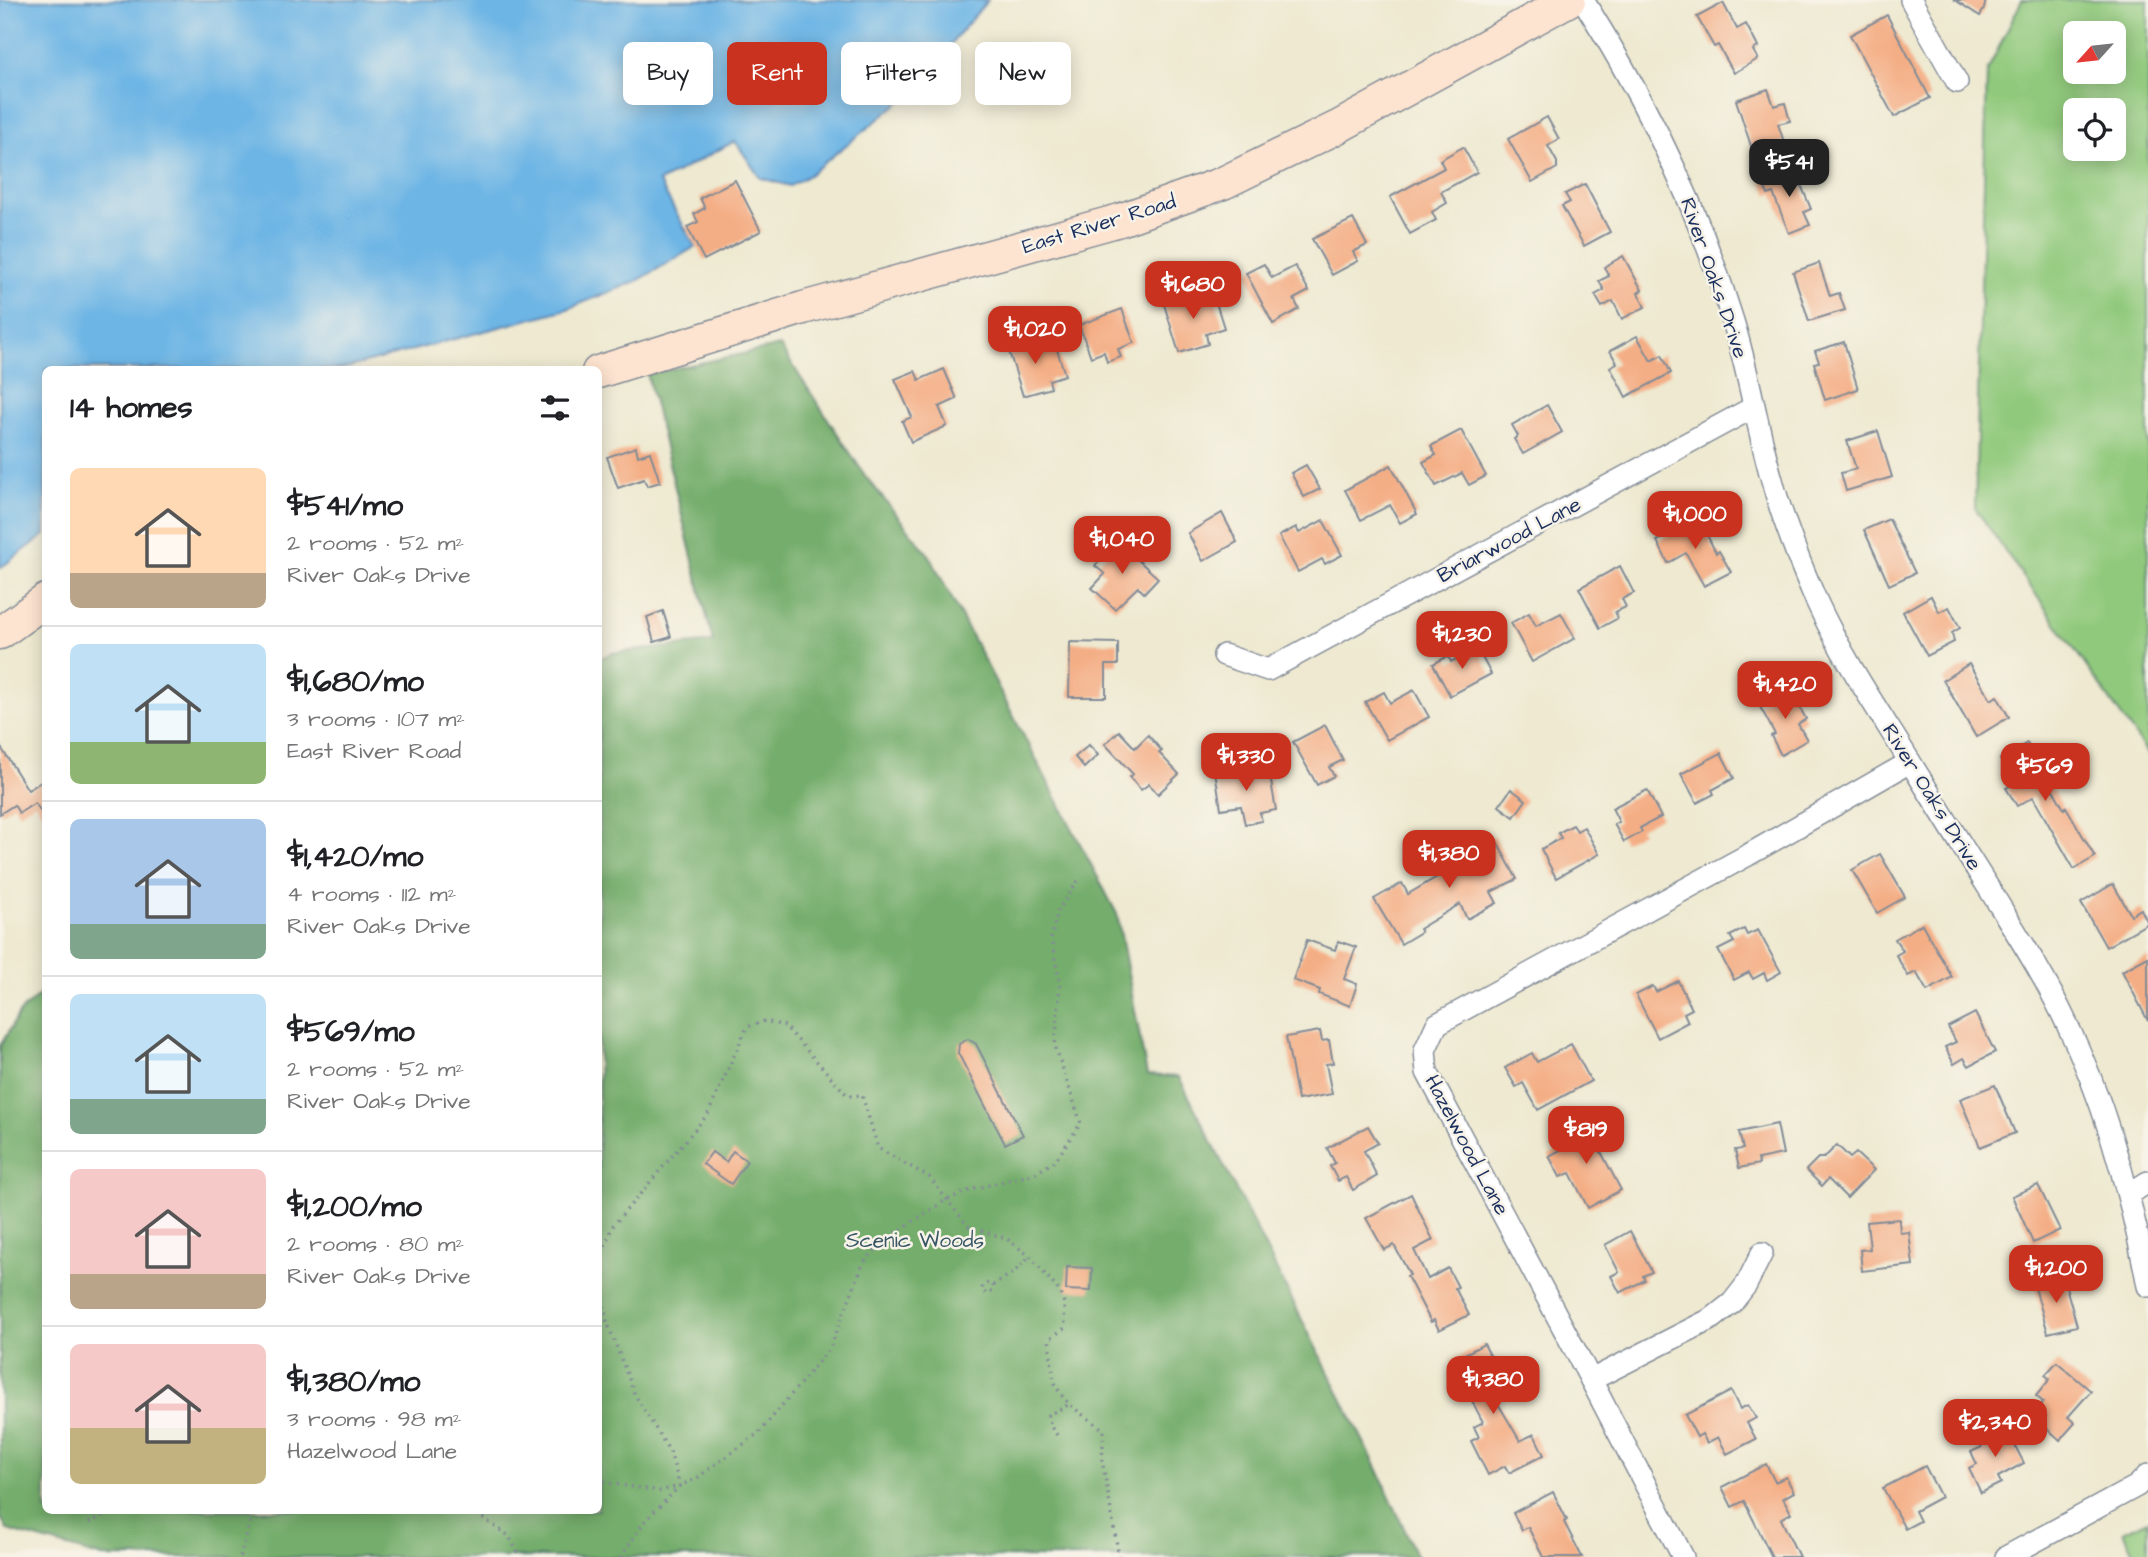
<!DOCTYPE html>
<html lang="en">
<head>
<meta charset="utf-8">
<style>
	:root { --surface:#fff; --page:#f6f6f6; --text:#202124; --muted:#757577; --line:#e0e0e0; --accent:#c8321e }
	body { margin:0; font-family:"Architects Daughter",sans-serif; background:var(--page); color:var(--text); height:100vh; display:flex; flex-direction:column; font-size:26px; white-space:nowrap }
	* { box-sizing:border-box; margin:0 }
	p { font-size:23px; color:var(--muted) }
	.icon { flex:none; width:38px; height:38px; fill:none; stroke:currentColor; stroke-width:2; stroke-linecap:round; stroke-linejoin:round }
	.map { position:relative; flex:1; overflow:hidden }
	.sheet { position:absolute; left:42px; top:366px; width:560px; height:1148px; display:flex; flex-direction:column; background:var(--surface); border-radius:10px; box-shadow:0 4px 18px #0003 }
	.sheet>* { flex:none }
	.hud { position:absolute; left:623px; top:42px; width:665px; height:63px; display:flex; gap:14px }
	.needle { width:46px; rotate:243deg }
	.tools { position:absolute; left:2063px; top:21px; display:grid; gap:14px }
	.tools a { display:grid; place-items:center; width:63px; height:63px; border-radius:10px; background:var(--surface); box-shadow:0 4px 18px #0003; font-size:35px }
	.price { position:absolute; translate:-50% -60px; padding:0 16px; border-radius:14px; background:var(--accent); color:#fff; font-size:23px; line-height:46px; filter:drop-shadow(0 2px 4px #0008) }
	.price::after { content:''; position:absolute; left:50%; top:42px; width:21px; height:16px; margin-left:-10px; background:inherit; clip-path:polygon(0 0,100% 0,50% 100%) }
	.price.on { background:#222; color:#fff }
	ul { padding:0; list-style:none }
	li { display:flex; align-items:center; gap:21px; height:175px; padding:0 28px }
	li+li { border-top:2px solid var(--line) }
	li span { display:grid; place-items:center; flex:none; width:196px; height:140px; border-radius:10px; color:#555 }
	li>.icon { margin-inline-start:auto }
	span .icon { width:84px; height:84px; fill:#fffc; stroke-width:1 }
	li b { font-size:30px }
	h2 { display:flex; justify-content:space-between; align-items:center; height:84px; padding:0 28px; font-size:30px }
	.tag { padding:0 24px; border-radius:10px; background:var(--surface); box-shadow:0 4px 18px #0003; font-size:24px; line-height:63px }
	.tag.on { background:var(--accent); color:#fff }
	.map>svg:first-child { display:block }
	.green { fill:#90c97c; stroke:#567c6d; stroke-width:2; fill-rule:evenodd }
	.forest { fill:#74ad6c; stroke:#486e65; stroke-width:2 }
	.water { fill:#6db5e5; stroke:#4472a2; stroke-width:2 }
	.building { fill:#f4ae85 }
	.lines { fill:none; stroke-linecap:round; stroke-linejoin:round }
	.minor-casing { stroke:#848c97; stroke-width:24 }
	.secondary-casing { stroke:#848c97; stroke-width:35 }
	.path { stroke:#848c97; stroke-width:3.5; stroke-dasharray:2 5; stroke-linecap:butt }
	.minor { stroke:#fff; stroke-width:21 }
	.secondary { stroke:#fde4d0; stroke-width:32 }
	.labels { text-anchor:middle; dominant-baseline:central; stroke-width:5; stroke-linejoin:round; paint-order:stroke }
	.street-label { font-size:21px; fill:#1b2f5e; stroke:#f7f3e8 }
	.park-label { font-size:21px; fill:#385666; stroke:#f7f3e8 }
</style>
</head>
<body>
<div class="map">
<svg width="2148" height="1557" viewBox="0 0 2148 1557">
	<rect width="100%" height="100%" fill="#f7f3e8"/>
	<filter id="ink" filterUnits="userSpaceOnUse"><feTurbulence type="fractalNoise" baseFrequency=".0143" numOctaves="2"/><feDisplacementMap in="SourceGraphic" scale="14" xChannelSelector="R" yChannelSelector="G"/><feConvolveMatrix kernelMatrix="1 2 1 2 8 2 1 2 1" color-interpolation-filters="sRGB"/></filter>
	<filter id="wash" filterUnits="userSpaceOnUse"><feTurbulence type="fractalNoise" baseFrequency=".00686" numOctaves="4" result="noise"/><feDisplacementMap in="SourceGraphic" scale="28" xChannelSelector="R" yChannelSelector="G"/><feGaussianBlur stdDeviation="1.57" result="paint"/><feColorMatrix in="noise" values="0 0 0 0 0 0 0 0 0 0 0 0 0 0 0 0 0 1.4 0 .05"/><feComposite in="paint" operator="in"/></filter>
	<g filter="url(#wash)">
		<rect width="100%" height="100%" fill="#eee9d0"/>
		<g class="green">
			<path d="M2022,0h126v754l-173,-246 12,-436zM2114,33v39h-38v-39zM2114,110v39h-38v-39z"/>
			<polygon points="2148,1520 2148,1557 2136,1557 2123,1532"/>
		</g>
		<polygon class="forest" points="780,346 866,477 929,555 1117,914 1147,1075 1179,1077 1377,1468 1417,1557 103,1557 7,1530 0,1516 0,1046 20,1012 45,990 46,1510 598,1510 599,659 612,653 713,642 647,374"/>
		<polygon class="water" points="0,0 988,0 907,96 809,175 790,186 760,178 735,141 659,182 695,247 637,281 567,309 342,369 46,369 45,535 0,568"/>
		<g id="blocks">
			<g class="building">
				<polygon points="1955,0 1986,0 1984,9 1980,16"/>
				<polygon points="1723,3 1737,29 1746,24 1758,47 1753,50 1758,59 1734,73 1718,45 1714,47 1697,17"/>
				<polygon points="1887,15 1930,98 1894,117 1850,35"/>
				<polygon points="1768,89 1774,106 1785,103 1790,121 1778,124 1784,142 1753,152 1736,100"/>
				<polygon points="1547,117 1559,139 1548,146 1557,162 1557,168 1532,182 1508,139"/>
				<polygon points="1463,147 1477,172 1441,192 1447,203 1432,212 1436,220 1410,234 1390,197 1444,168 1440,160"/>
				<polygon points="1794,168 1811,209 1804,212 1810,225 1789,233 1773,193 1768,195 1762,181"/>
				<polygon points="735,180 761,231 704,260 687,227 698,222 694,214 705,208 700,198"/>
				<polygon points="1585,184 1610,232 1584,246 1562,206 1570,202 1565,194"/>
				<polygon points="1353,219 1367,245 1353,252 1358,261 1332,275 1312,239"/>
				<polygon points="1623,256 1642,290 1638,293 1645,307 1622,319 1613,301 1602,307 1595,295 1604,290 1599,281 1609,276 1604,267"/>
				<polygon points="1819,263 1830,296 1839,293 1845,310 1809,321 1793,272"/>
				<polygon points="1264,264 1272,278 1295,266 1309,291 1294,299 1299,309 1273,324 1246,273"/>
				<polygon points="1186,294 1189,304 1214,296 1224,328 1206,334 1208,344 1179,353 1163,301"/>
				<polygon points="1122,309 1134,343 1118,349 1121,357 1107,362 1104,352 1091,357 1079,325"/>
				<polygon points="1637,336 1651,361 1662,355 1671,373 1626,397 1610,367 1617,363 1610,351"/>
				<polygon points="1028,339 1031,350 1055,343 1065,375 1049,380 1051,388 1023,396 1007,345"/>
				<polygon points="1844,342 1858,389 1825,400 1814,363 1819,362 1815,351"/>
				<polygon points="944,369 957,399 939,407 947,426 911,442 902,421 912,417 895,379 915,371 919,380"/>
				<polygon points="1547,405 1562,432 1523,454 1514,439 1518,436 1512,425"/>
				<polygon points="1461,430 1486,476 1469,485 1462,473 1436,486 1423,462 1436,455 1431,446"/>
				<polygon points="1878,431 1892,477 1846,491 1841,473 1856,469 1847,441"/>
				<polygon points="636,447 638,456 650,452 660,482 647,486 644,479 618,488 607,457"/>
				<polygon points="1306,465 1320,489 1304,497 1291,473"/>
				<polygon points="1391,465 1417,514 1400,523 1390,505 1361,520 1345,490"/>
				<polygon points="1222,513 1237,542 1203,561 1188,533"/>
				<polygon points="1689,516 1695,526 1701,523 1716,553 1719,551 1731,572 1704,586 1686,553 1668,563 1657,541 1679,530 1675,523"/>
				<polygon points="1889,519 1915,573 1889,585 1864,530"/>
				<polygon points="1323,520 1342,555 1325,564 1322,559 1298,572 1279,536 1296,527 1299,533"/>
				<polygon points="1118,542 1158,578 1144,593 1138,587 1115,609 1092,588 1105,574 1095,566"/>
				<polygon points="1620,566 1634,593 1622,599 1626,607 1615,612 1618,618 1600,628 1579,588"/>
				<polygon points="1931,596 1939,612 1949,607 1960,628 1952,633 1954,642 1927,656 1903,612"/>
				<polygon points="663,611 671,637 654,642 647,617"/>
				<polygon points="1529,613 1536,626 1561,613 1575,638 1532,662 1511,623"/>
				<polygon points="1070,642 1118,643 1118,665 1106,665 1106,697 1069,697"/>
				<polygon points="1477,648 1491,674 1450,696 1433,664 1448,656 1451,662"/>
				<polygon points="1969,664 1991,700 1997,696 2009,717 1976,737 1943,680"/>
				<polygon points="1789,688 1806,719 1798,724 1807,740 1781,755 1771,736 1775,734 1759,705"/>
				<polygon points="1414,690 1429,717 1387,740 1365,702 1384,692 1390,703"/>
				<polygon points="1325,725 1343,760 1329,767 1334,776 1317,785 1293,742"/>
				<polygon points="1119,731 1135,748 1148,735 1162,751 1159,753 1179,774 1158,794 1149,784 1141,790 1129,777 1133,774 1105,744"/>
				<polygon points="2027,743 2064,809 2066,807 2095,857 2074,869 2033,797 2017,806 2006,788 2014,784 2000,759"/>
				<polygon points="1089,745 1098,755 1084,768 1075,757"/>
				<polygon points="0,746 28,790 46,779 46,819 35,803 19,813 14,805 0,814"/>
				<polygon points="1721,753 1734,778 1712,790 1714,794 1697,803 1681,774"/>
				<polygon points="1238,767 1239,775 1269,770 1276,810 1260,813 1262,821 1245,824 1241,806 1221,809 1215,771"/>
				<polygon points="1511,789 1526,800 1514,817 1499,806"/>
				<polygon points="1647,790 1661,817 1640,828 1642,832 1624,842 1614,824 1619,822 1612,808"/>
				<polygon points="1573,825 1577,831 1584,827 1599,854 1556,878 1541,849 1561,838 1558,833"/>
				<polygon points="1494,836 1517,879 1491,892 1497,903 1467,919 1460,904 1419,929 1421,932 1401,944 1374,899 1402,883 1408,894 1447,871 1443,863"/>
				<polygon points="1880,854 1905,897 1877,913 1852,870"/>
				<polygon points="2113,884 2131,915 2141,909 2148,923 2106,947 2081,903"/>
				<polygon points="1922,924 1952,977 1927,991 1916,972 1908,976 1896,955 1903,951 1895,939"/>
				<polygon points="1744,929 1747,935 1758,930 1781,972 1767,980 1764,973 1753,979 1749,972 1734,980 1718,950 1734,942 1730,936"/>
				<polygon points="1307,940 1335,950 1338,941 1356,947 1344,979 1357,984 1350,1006 1319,994 1320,990 1293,980"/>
				<polygon points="2148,957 2148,1021 2122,971"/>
				<polygon points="1678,981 1692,1009 1684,1013 1688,1022 1658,1038 1636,995 1653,986 1656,992"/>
				<polygon points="1975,1013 1995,1052 1969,1066 1964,1058 1954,1064 1945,1047 1956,1042 1948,1027"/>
				<polygon points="1320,1031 1322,1041 1329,1040 1333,1063 1326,1064 1332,1094 1298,1100 1286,1037"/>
				<polygon points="968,1039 976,1044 1023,1135 1005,1144 958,1053 959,1044"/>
				<polygon points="1571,1044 1591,1081 1538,1110 1523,1083 1516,1087 1505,1068 1532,1053 1537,1062"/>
				<polygon points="1995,1085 2015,1133 1980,1147 1960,1099"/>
				<polygon points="1586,1123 1621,1190 1588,1208 1570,1173 1560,1177 1549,1156 1568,1146 1562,1135"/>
				<polygon points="1777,1124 1783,1154 1758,1159 1759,1164 1739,1168 1735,1150 1743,1149 1739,1132"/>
				<polygon points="1368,1126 1378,1143 1364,1151 1377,1176 1353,1190 1346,1177 1338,1181 1330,1166 1335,1163 1327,1148"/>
				<polygon points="1837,1145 1850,1158 1856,1153 1874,1170 1847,1198 1828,1179 1822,1186 1806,1170 1818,1158 1824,1158"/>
				<polygon points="733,1151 747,1161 731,1184 703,1164 712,1152 726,1162"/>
				<polygon points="2038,1185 2060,1230 2033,1243 2012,1196"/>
				<polygon points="1411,1194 1433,1240 1414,1250 1428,1279 1448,1268 1458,1287 1455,1288 1469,1315 1439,1330 1434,1320 1431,1322 1407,1276 1410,1275 1394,1245 1384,1250 1366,1218"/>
				<polygon points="1899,1219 1900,1233 1909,1232 1913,1265 1862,1271 1860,1250 1870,1249 1867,1222"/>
				<polygon points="1630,1231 1652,1272 1643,1276 1645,1280 1620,1293 1611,1276 1619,1272 1605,1245"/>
				<polygon points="1067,1267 1092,1268 1091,1291 1066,1290"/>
				<polygon points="2063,1276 2077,1326 2048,1333 2034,1284"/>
				<polygon points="1484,1344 1502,1378 1497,1380 1502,1390 1493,1395 1520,1441 1534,1434 1544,1455 1509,1473 1505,1466 1488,1475 1471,1441 1479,1437 1474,1427 1483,1422 1451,1361"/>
				<polygon points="2057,1362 2091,1391 2068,1417 2075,1423 2060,1440 2040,1422 2046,1416 2038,1408 2043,1402 2036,1396 2050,1379 2045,1375"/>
				<polygon points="1731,1391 1740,1409 1748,1405 1756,1418 1747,1423 1756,1439 1727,1454 1718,1437 1707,1443 1702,1434 1697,1437 1685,1415"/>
				<polygon points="2005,1427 2024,1463 1998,1477 2001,1483 1981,1493 1969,1468 1977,1464 1971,1452 1982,1447 1979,1440"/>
				<polygon points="1766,1464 1775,1482 1786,1477 1794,1492 1783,1498 1791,1513 1781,1519 1799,1557 1772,1557 1744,1501 1732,1507 1722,1487"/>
				<polygon points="1925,1466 1941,1497 1915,1511 1920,1521 1905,1529 1883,1488"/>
				<polygon points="1553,1492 1567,1520 1564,1522 1582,1557 1543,1557 1528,1527 1522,1530 1513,1513"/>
			</g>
		</g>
	</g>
	<g filter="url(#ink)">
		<use href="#blocks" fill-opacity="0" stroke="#848c97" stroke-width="2"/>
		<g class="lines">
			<defs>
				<g id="minor">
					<path d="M1583,0c63,100 115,208 150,321 16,52 24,107 39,159 11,41 27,81 44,120 22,48 50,92 78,136 31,50 62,101 94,151 27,44 56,88 78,135 41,84 65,173 82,264"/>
					<polyline points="1911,0 1957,82"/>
					<polyline points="1224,655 1268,670 1754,407"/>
					<polyline points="2129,1194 2148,1182"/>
					<polyline points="1591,1380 1713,1318 1732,1303 1746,1285 1762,1253"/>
					<polyline points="1683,1557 1591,1380 1427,1072 1425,1050 1437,1024 1748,855 1910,762"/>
					<polyline points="2006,1557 2137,1486 2148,1475"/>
				</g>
				<g id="secondary">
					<polyline points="598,372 803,308 1120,220 1223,183 1338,127 1569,0"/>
					<polyline points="0,633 46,600"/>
				</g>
			</defs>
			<use href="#minor" class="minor-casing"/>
			<use href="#secondary" class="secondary-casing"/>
			<g class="path">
				<polyline points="993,1285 993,1291 987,1294 982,1291 983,1285 988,1283 993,1285 1013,1273 1030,1256"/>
				<polyline points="1057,1435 1051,1427 1048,1415 1070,1404"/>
				<path d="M598,1477l9,6 53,8 20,-5 -10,-34 -35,-57 -28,-73 -7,-36 3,-36 9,-23 96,-113 39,-87 18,-6 20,5 63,70 14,-1 16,53 51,29 39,49 39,13 23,17 30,36 4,11 1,25 -16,11c2,13 2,27 5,40 5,23 32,37 50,51l-2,29 17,98"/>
				<polyline points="471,1510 509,1536 520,1557"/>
				<polyline points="89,1523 113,1510"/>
				<polyline points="240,1557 250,1523 249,1510"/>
				<polyline points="621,1557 644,1522 680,1486 697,1478 759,1433 830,1348 863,1264 884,1240 946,1200 973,1189 1034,1174 1055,1161 1081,1123 1055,1046 1060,984 1051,939 1058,910 1080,878"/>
			</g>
			<use href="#minor" class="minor"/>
			<use href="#secondary" class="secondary"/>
		</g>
	</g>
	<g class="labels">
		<g class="street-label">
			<text transform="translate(1099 224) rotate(-17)">East River Road</text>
			<text transform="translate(1714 278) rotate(71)">River Oaks Drive</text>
			<text transform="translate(1509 540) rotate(-28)">Briarwood Lane</text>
			<text transform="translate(1932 797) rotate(58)">River Oaks Drive</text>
			<text transform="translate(1467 1145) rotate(62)">Hazelwood Lane</text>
		</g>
		<g class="park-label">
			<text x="915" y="1240">Scenic Woods</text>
		</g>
	</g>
</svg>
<div class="tools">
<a><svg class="needle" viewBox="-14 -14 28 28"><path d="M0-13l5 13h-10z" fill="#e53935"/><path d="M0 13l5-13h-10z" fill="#757577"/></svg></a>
<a><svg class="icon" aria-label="locate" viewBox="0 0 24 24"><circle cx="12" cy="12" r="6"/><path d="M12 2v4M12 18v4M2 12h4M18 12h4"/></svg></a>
</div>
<b class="price on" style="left:1789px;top:199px">$541</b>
<b class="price" style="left:1193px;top:321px">$1,680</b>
<b class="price" style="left:1035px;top:366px">$1,020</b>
<b class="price" style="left:1695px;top:551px">$1,000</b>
<b class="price" style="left:1122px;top:576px">$1,040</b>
<b class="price" style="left:1462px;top:671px">$1,230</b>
<b class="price" style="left:1785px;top:721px">$1,420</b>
<b class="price" style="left:1246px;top:793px">$1,330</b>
<b class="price" style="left:2045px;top:803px">$569</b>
<b class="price" style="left:1449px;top:890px">$1,380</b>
<b class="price" style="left:1586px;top:1166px">$819</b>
<b class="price" style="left:2056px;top:1305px">$1,200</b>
<b class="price" style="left:1493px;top:1416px">$1,380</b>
<b class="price" style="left:1995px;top:1459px">$2,340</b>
<div class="hud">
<a class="tag">Buy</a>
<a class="tag on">Rent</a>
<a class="tag">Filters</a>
<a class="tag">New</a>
</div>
<section class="sheet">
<h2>14 homes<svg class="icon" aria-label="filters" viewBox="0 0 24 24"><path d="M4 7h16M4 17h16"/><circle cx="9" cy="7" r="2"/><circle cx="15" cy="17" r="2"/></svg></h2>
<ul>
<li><span style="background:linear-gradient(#ffd9b3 75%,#b9a48a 0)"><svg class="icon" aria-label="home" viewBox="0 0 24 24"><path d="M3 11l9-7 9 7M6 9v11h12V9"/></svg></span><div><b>$541/mo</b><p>2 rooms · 52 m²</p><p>River Oaks Drive</p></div></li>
<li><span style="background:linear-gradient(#bfe0f5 70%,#8fb573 0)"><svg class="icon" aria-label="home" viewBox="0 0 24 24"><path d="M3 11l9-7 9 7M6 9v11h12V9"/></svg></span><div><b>$1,680/mo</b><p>3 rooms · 107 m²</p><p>East River Road</p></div></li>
<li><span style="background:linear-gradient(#a9c7e8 75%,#7fa58c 0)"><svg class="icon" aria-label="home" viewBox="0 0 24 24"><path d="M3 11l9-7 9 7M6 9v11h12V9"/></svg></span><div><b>$1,420/mo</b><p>4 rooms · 112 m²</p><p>River Oaks Drive</p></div></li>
<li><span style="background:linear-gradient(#bfe0f5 75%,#7fa58c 0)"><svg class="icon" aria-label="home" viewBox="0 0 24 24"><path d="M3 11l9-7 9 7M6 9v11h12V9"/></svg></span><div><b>$569/mo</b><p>2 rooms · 52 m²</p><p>River Oaks Drive</p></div></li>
<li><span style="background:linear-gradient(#f6c9c9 75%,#b9a48a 0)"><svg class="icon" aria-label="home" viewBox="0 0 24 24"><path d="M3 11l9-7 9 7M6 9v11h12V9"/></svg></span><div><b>$1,200/mo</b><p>2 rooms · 80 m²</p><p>River Oaks Drive</p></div></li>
<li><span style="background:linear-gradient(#f6c9c9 60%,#c2b280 0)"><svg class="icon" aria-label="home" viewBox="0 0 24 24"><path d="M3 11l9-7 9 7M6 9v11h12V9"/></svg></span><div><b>$1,380/mo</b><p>3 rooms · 98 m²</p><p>Hazelwood Lane</p></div></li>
</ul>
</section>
</div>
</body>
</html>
